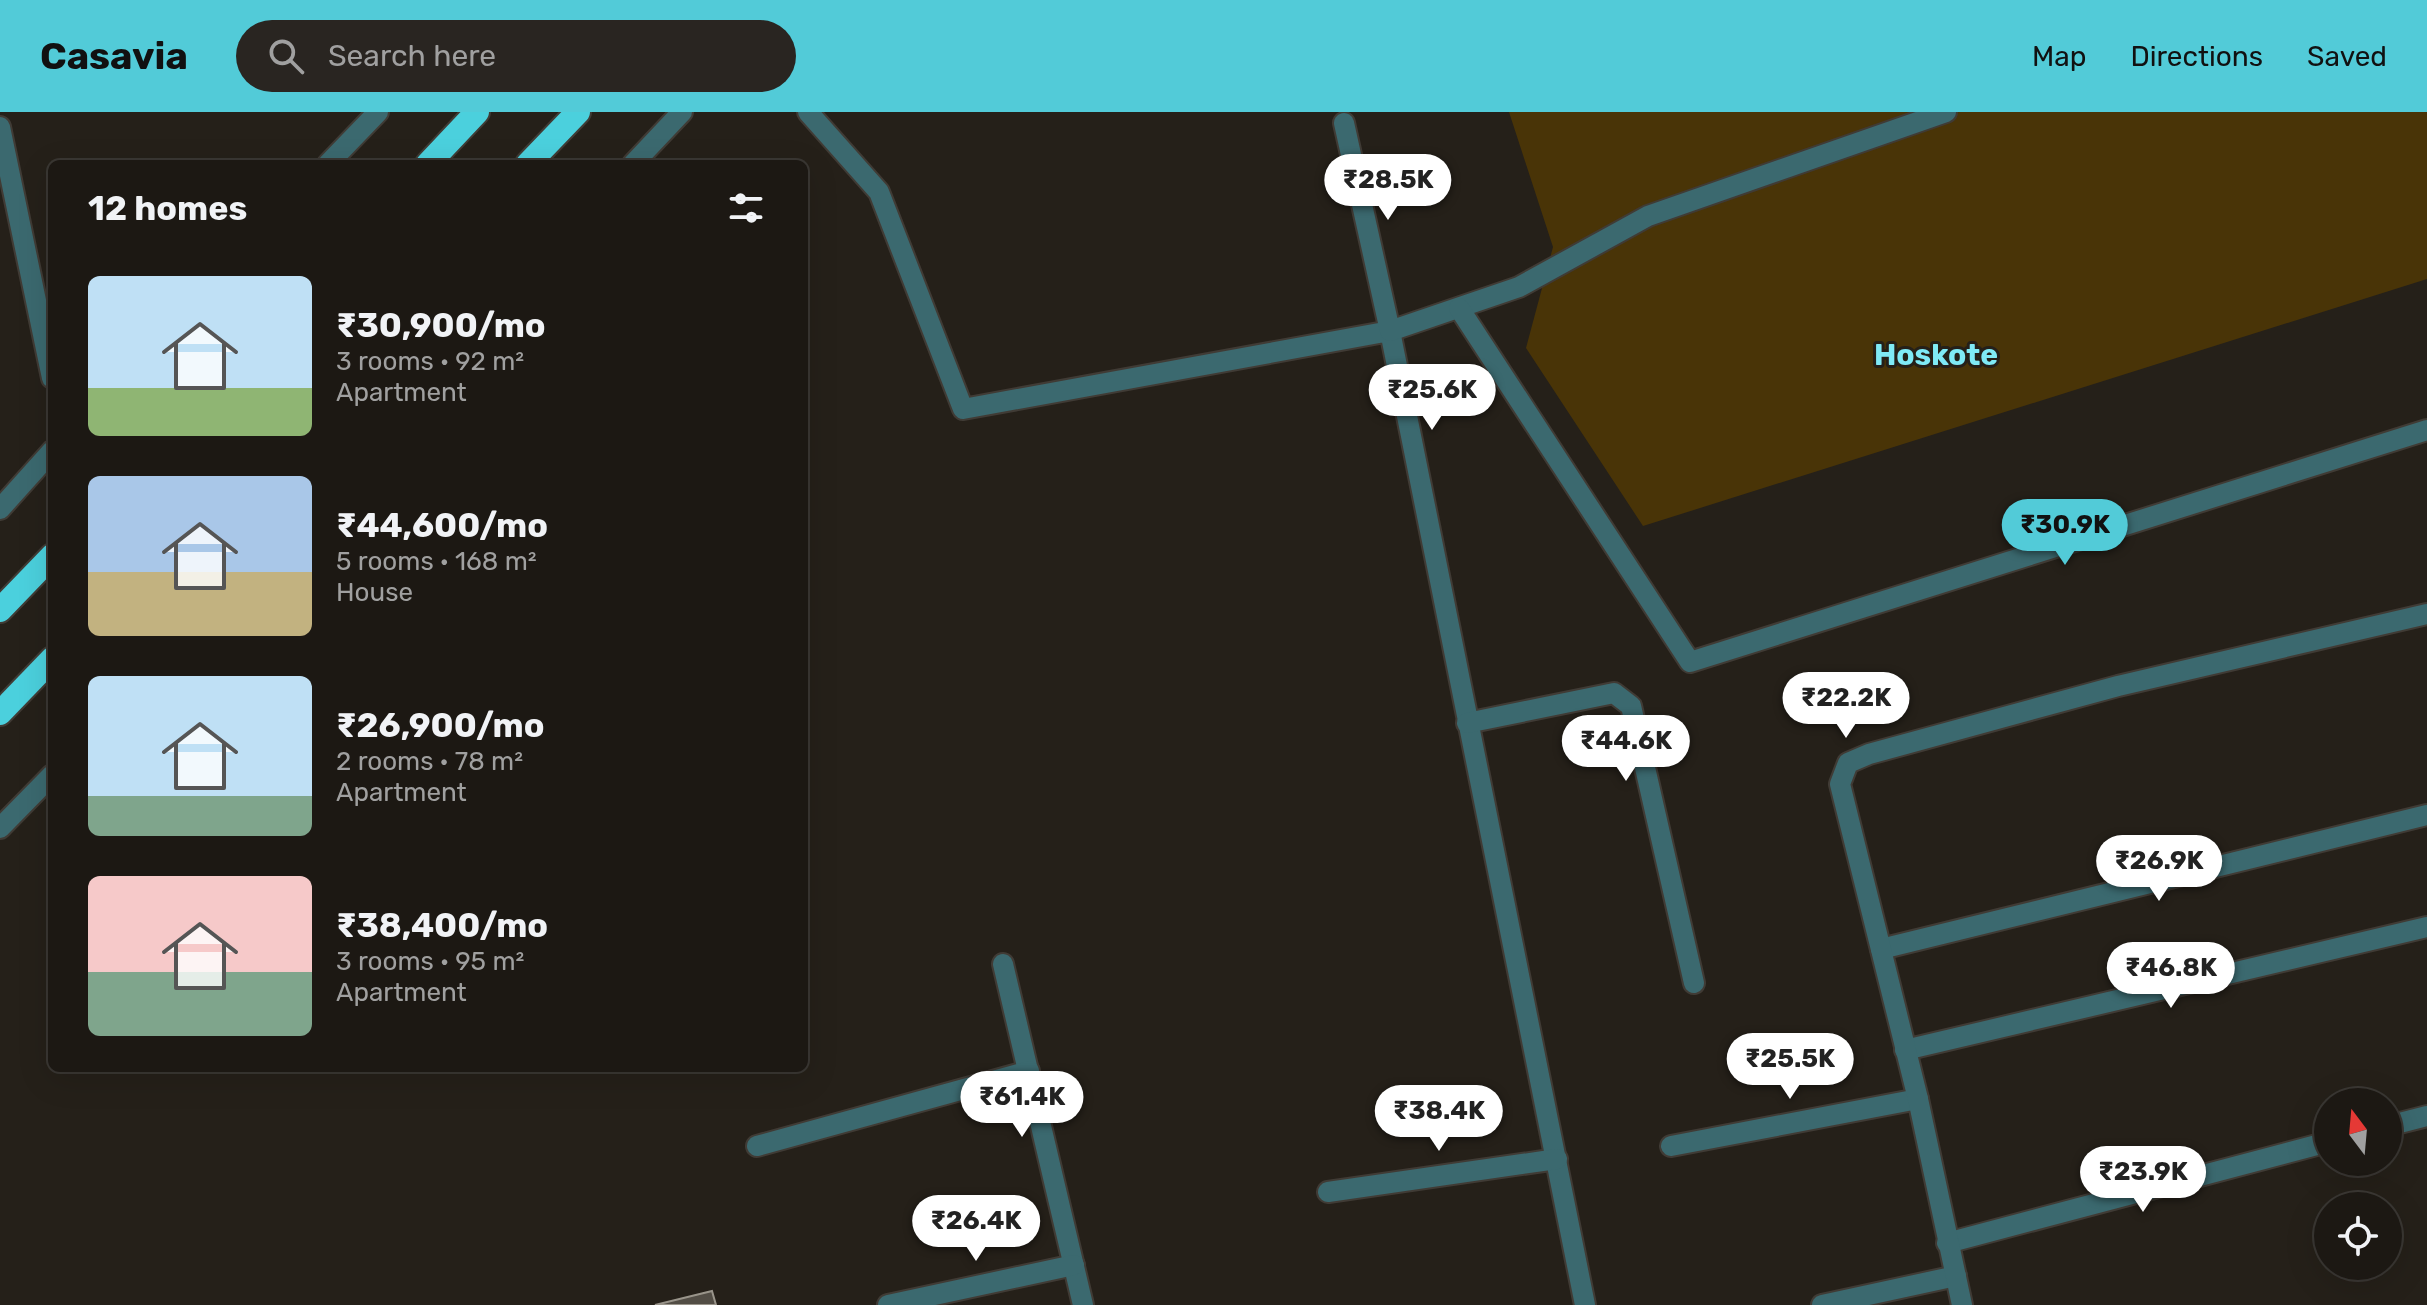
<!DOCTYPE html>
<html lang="en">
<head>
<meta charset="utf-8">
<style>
	:root { --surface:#1c1813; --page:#292521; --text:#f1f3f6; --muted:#a0a0a0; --line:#3a3733; --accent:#52cbd8 }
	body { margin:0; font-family:Rubik,sans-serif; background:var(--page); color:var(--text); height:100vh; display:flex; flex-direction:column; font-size:30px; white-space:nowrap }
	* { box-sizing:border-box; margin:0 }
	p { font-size:26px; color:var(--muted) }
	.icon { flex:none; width:44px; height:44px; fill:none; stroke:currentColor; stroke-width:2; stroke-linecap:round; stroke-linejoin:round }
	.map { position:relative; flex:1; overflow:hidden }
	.panel { position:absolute; left:48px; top:48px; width:760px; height:912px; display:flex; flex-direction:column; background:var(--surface); border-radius:12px; box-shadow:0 8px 32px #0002,0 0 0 2px var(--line) }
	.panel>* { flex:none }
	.needle { width:52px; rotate:344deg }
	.buttons { position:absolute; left:2314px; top:976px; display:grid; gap:16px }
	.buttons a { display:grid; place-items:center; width:88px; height:88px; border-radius:50%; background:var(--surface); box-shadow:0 8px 32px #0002,0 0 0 2px var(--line); font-size:40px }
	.price { position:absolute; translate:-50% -68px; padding:0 18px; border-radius:28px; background:#fff; color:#222; font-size:26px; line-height:52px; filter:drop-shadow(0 2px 4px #0008) }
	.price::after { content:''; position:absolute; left:50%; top:48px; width:24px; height:18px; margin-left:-12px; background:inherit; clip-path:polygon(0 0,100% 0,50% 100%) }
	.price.active { background:var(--accent); color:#111 }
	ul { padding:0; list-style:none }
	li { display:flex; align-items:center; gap:24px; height:200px; padding:0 40px }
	li span { display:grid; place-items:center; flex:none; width:224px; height:160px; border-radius:12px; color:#555 }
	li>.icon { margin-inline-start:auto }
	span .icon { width:96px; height:96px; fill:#fffc; stroke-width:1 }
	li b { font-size:34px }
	h2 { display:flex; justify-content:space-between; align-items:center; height:96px; padding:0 40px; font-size:34px }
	header { display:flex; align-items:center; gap:48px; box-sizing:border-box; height:112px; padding:0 40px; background:var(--accent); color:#111 }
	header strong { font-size:38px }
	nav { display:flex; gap:44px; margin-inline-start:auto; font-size:28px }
	.search { width:560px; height:72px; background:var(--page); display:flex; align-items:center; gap:20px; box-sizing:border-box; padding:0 28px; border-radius:44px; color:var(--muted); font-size:30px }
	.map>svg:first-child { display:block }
	.green { fill:#493407 }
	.building { fill:#524d45; stroke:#99948a; stroke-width:2 }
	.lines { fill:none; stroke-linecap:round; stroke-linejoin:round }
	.minor-casing { stroke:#403b35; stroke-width:24 }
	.highway-casing { stroke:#403b35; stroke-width:28 }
	.minor { stroke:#3b696f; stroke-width:20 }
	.highway { stroke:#4bd0dd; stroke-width:24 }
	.labels { text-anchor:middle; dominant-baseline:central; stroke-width:6; stroke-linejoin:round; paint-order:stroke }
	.district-label { font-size:30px; font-weight:bold; fill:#7feaf6; stroke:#252019 }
</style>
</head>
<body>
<header>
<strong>Casavia</strong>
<div class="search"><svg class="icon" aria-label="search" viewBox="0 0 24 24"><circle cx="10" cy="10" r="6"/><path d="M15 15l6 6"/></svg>Search here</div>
<nav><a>Map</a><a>Directions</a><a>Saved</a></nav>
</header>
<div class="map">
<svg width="2427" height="1193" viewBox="0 0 2427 1193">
	<rect width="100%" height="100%" fill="#252019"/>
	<polygon class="green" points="1509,0 2427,0 2427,167 1643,414 1526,236 1553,135"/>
	<polygon class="building" points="712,1179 716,1193 655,1193"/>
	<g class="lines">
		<defs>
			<g id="minor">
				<polyline points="808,0 879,80 963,297 1390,219 1585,1193"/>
				<polyline points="1344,11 1390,219 1519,175 1648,104 1946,0"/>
				<polyline points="0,15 52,266"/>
				<polyline points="328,52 378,0"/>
				<polyline points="633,52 682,0"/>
				<polyline points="1459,196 1690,550 2427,318"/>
				<polyline points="0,397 52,339"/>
				<polyline points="1467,611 1614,581 1631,594 1694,871"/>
				<polyline points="0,716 52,663"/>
				<polyline points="1881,837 2427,703"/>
				<polyline points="1003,852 1083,1193"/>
				<polyline points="1905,938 2427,815"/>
				<polyline points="2388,1014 2427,1004"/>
				<polyline points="757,1034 1029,959"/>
				<polyline points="1671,1034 1918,987"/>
				<polyline points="1328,1080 1557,1047"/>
				<polyline points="1947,1131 2328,1030"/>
				<polyline points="888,1193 1074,1153"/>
				<polyline points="1822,1193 1956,1164"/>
				<polyline points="1962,1193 1918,987 1840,672 1848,651 1869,642 2118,574 2427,502"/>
			</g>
			<g id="highway">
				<polyline points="428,52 477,0"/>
				<polyline points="528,52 578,0"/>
				<polyline points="0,498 52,444"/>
				<polyline points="0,601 52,547"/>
			</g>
		</defs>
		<use href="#minor" class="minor-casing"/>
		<use href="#highway" class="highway-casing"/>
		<use href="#minor" class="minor"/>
		<use href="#highway" class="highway"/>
	</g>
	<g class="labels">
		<g class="district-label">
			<text x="1936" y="243">Hoskote</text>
		</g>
	</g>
</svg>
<div class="buttons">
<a><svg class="needle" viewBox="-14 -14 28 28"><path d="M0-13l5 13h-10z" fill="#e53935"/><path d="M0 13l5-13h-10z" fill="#a0a0a0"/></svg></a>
<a><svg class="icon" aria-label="locate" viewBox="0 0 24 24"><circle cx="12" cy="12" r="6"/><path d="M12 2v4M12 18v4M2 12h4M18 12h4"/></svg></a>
</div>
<b class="price" style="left:1388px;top:110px">₹28.5K</b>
<b class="price" style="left:1432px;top:320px">₹25.6K</b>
<b class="price active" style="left:2065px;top:455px">₹30.9K</b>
<b class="price" style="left:1846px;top:628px">₹22.2K</b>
<b class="price" style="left:1626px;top:671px">₹44.6K</b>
<b class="price" style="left:2159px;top:791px">₹26.9K</b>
<b class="price" style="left:2171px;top:898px">₹46.8K</b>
<b class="price" style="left:1790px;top:989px">₹25.5K</b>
<b class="price" style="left:1022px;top:1027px">₹61.4K</b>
<b class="price" style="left:1439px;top:1041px">₹38.4K</b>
<b class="price" style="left:2143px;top:1102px">₹23.9K</b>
<b class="price" style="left:976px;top:1151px">₹26.4K</b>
<section class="panel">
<h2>12 homes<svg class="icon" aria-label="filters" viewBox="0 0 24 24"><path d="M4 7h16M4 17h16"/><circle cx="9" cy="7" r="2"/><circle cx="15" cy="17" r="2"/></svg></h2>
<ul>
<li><span style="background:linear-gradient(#bfe0f5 70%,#8fb573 0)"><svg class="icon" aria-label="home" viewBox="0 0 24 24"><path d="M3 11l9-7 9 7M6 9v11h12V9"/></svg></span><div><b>₹30,900/mo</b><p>3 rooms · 92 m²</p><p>Apartment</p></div></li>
<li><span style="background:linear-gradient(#a9c7e8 60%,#c2b280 0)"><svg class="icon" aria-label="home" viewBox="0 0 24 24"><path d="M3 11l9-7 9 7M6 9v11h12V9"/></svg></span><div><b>₹44,600/mo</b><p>5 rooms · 168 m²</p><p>House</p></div></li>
<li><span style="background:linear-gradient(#bfe0f5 75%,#7fa58c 0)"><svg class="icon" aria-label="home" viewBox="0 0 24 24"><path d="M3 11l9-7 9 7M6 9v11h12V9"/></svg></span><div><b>₹26,900/mo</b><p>2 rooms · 78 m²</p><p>Apartment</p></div></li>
<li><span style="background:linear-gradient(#f6c9c9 60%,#7fa58c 0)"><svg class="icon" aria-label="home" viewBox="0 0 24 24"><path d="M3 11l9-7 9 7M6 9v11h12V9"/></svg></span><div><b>₹38,400/mo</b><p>3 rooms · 95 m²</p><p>Apartment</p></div></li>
</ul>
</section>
</div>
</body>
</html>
